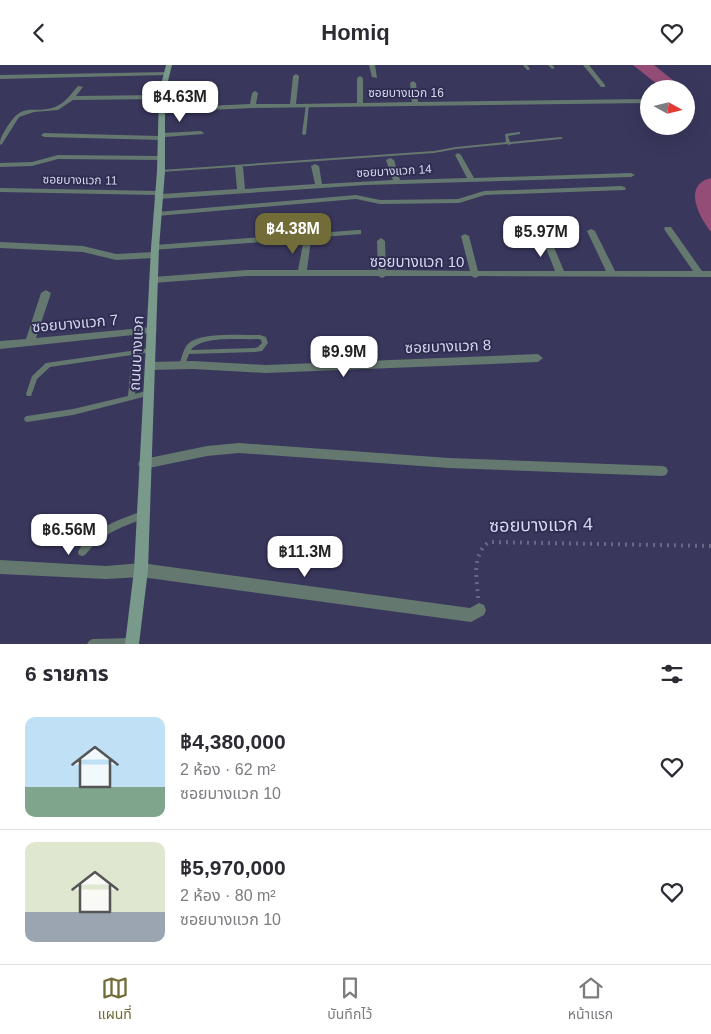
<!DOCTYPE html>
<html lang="th">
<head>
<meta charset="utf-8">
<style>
	:root { --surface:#fff; --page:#f7f7f7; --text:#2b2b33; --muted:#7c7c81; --line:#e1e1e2; --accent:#716c38 }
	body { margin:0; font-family:Helvetica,"Noto Sans Thai",sans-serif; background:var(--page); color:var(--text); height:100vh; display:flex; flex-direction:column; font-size:19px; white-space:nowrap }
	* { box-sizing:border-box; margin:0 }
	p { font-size:16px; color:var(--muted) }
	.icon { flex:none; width:28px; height:28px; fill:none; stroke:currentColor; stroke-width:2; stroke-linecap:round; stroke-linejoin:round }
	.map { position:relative; height:579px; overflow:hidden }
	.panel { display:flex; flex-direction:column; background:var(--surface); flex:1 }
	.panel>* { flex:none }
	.needle { width:32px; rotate:98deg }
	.tools { position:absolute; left:640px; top:15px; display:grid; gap:10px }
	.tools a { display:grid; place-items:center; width:55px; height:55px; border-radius:50%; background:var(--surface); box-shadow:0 5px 20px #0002; font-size:25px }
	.price { position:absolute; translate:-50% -42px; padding:0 11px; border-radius:10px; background:#fff; color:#222; font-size:16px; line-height:32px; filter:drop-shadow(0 1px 2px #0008) }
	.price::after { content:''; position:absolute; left:50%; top:30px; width:15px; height:11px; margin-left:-8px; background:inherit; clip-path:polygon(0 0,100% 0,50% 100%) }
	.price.selected { background:var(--accent); color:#fff }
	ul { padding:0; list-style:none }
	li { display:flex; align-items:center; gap:15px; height:125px; padding:0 25px }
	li+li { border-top:1px solid var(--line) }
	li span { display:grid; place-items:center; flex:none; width:140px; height:100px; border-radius:10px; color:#555 }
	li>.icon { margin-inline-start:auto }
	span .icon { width:60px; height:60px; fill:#fffc; stroke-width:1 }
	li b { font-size:21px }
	h2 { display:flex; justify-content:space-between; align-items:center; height:60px; padding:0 25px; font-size:21px }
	header { display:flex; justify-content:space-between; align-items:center; height:65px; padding:0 25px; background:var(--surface); font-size:22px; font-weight:700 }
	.tab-bar { display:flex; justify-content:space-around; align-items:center; height:70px; border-top:1px solid var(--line); background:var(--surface); font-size:14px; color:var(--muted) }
	.tab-bar a { display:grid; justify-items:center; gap:2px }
	.tab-bar .selected { color:var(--accent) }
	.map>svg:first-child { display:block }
	.water { fill:#944d77 }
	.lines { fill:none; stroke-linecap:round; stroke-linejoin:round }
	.path { stroke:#696889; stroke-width:4; stroke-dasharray:2 5; stroke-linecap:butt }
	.lane { fill:#64786f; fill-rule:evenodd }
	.street { fill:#64786f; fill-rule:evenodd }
	.secondary { fill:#79998a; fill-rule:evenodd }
	.labels { text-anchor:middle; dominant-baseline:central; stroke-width:4; stroke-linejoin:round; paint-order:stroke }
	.far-street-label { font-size:12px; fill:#d7d8ef; stroke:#2f2d51 }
	.street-label { font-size:15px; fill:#d7d8ef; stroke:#2f2d51 }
	.near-street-label { font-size:18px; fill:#d7d8ef; stroke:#2f2d51 }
</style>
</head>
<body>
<header><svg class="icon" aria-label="back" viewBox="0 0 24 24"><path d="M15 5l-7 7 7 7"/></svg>Homiq<svg class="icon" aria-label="heart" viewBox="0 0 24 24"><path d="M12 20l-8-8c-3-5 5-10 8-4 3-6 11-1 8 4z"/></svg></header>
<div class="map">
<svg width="711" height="579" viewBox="0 0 711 579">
	<rect width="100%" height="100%" fill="#39375c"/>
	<g class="water">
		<polygon points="633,0 654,0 684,24 663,24"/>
		<path d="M711,113v54c-12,-15 -29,-47 0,-54z"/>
	</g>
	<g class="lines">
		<path class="path" d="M478,533c-1,-19 -7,-43 11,-56l222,4"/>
		<g class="lane">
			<polygon points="523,0 527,0 530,4 529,5 527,5"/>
			<polygon points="548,0 552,0 555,3 552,4"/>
			<polygon points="306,39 309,40 306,69 304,70 302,69"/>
			<polygon points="519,67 520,67 520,69 508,71 510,77 561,72 563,73 561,74 511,79 509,80 507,79 456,84 434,88 161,107 159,106 161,105 434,86 456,82 506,77 505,69"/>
			<path d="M260,270l6,2 2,6 -6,8 -7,1 -66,2 -5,13h-4l-1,-2c3,-7 4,-17 10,-22 12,-11 55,-8 71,-8zM259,274l2,1 1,3 -4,4 -3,1 -64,2c11,-15 51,-10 68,-11z"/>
			<polygon points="151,283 153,283 154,285 153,287 138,289 135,329 149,325 151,326 152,328 151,330 73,350 27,357 25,356 24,354 25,352 27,351 73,344 128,331 132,290 50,302 37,314 31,331 27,331 26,329 32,311 46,298"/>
			<path d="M142,446l3,1 1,3 -1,3c-27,11 -41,14 -60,37l-3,1 -3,-1 -1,-3c12,-23 41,-32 64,-41z"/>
			<polygon points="132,573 135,574 136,577 136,579 87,579 89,576 92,574"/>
		</g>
		<g class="street">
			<polygon points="369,0 375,0 377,13 372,12"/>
			<polygon points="583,0 589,0 605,20 605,22 601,22"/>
			<polygon points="168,7 169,8 166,10 0,14 0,10"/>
			<polygon points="296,9 299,11 296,39 357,38 357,13 360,11 363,13 363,38 412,37 410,18 413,16 416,18 418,37 649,34 649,38 253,43 163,47 160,45 163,43 250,39 252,28 255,26 258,28 256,39 290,39 293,11"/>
			<path d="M78,21l5,1 -7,9 88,-1 3,2 -3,2 -91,1 -15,10 -24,2 -15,5 -17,27 -2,1c0,-8 3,-11 7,-18 17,-27 25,-12 48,-20 10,-4 16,-13 23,-21z"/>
			<polygon points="201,66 204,68 203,69 165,72 164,74 162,75 44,72 41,70 44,68 159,71 160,69 162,68"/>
			<polygon points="458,88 461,90 474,113 631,108 635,110 631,112 366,120 158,134 154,132 156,130 0,127 0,123 159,126 162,126 162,129 237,124 235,102 239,100 243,102 245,124 315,119 311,101 315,99 319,101 322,119 393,115 386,95 390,93 394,95 400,115 467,113 455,90"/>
			<polygon points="58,90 161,91 165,93 161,95 58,94 32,101 0,102 0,98 32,97"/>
			<polygon points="622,121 626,123 625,125 485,130 459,138 380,139 356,134 157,151 153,149 157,147 356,130 380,135 458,134 484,126"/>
			<polygon points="665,162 671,162 702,206 711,206 711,212 479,211 475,213 471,211 386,211 382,213 378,211 247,211 153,218 149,215 153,212 247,205 298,205 304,174 152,185 152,181 155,180 358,165 361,165 361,169 310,173 311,175 307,205 378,205 377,176 381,173 385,176 386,205 470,206 461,171 465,169 469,171 478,206 555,206 540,168 544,166 548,168 564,206 606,206 587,166 591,164 595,166 615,206 693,206 664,164"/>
			<polygon points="0,177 83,181 116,189 154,187 158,190 154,193 116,195 83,187 0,183"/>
			<polygon points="46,225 51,228 36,273 152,262 157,265 152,268 0,284 0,276 26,274 41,228"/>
			<polygon points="538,289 543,293 538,297 266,308 193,304 150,305 146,304 145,301 146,298 150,297 193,296 266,300"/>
			<polygon points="239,378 449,393 662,401 666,402 668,406 666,410 662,411 449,403 239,388 207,391 144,404 140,403 138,399 140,395 144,394 207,381"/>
			<polygon points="0,495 106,501 141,498 470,543 479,538 484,540 486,545 484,550 471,557 141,512 106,514 0,509"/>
		</g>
		<polygon class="secondary" points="166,0 172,0 165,28 165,106 159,183 148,505 139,579 125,579 134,505 151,183 157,106 159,28"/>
	</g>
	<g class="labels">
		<g class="far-street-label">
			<text x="406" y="28">ซอยบางแวก 16</text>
			<text transform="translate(394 106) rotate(-3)">ซอยบางแวก 14</text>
			<text transform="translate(80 115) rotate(1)">ซอยบางแวก 11</text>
		</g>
		<g class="street-label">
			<text x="417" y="196">ซอยบางแวก 10</text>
			<text transform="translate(75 258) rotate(-5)">ซอยบางแวก 7</text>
			<text transform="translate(448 281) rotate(-2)">ซอยบางแวก 8</text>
			<text transform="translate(136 288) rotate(-87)">ถนนบางแวก</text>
		</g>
		<g class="near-street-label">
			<text transform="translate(541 460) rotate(-1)">ซอยบางแวก 4</text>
		</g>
	</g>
</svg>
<div class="tools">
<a><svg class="needle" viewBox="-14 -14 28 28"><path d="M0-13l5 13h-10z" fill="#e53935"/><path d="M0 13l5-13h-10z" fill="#7c7c81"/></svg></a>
</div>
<b class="price" style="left:180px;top:58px">฿4.63M</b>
<b class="price selected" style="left:293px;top:190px">฿4.38M</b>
<b class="price" style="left:541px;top:193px">฿5.97M</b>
<b class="price" style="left:344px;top:313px">฿9.9M</b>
<b class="price" style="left:69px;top:491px">฿6.56M</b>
<b class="price" style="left:305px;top:513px">฿11.3M</b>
</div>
<section class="panel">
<h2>6 รายการ<svg class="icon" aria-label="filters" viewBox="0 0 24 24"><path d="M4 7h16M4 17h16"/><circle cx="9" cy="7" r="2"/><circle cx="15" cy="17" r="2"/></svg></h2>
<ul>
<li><span style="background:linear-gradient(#bfe0f5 70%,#7fa58c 0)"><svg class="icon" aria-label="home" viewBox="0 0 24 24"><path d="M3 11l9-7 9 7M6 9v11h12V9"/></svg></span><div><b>฿4,380,000</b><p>2 ห้อง · 62 m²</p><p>ซอยบางแวก 10</p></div><svg class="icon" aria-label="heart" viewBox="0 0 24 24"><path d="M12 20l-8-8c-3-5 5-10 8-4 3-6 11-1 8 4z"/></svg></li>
<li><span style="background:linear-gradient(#dfe7d0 70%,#9aa5b1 0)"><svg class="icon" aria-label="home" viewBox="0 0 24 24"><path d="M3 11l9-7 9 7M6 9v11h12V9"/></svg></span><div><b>฿5,970,000</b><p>2 ห้อง · 80 m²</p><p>ซอยบางแวก 10</p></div><svg class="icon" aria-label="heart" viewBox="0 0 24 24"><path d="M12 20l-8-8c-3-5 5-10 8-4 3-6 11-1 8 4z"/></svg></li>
</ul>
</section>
<nav class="tab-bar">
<a class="selected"><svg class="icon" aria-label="map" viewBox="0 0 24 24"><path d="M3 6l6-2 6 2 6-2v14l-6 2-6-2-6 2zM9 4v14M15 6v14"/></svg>แผนที่</a>
<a><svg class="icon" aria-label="saved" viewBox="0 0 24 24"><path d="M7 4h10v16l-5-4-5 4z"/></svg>บันทึกไว้</a>
<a><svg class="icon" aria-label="home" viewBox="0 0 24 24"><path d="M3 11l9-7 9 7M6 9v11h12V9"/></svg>หน้าแรก</a>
</nav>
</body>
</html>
